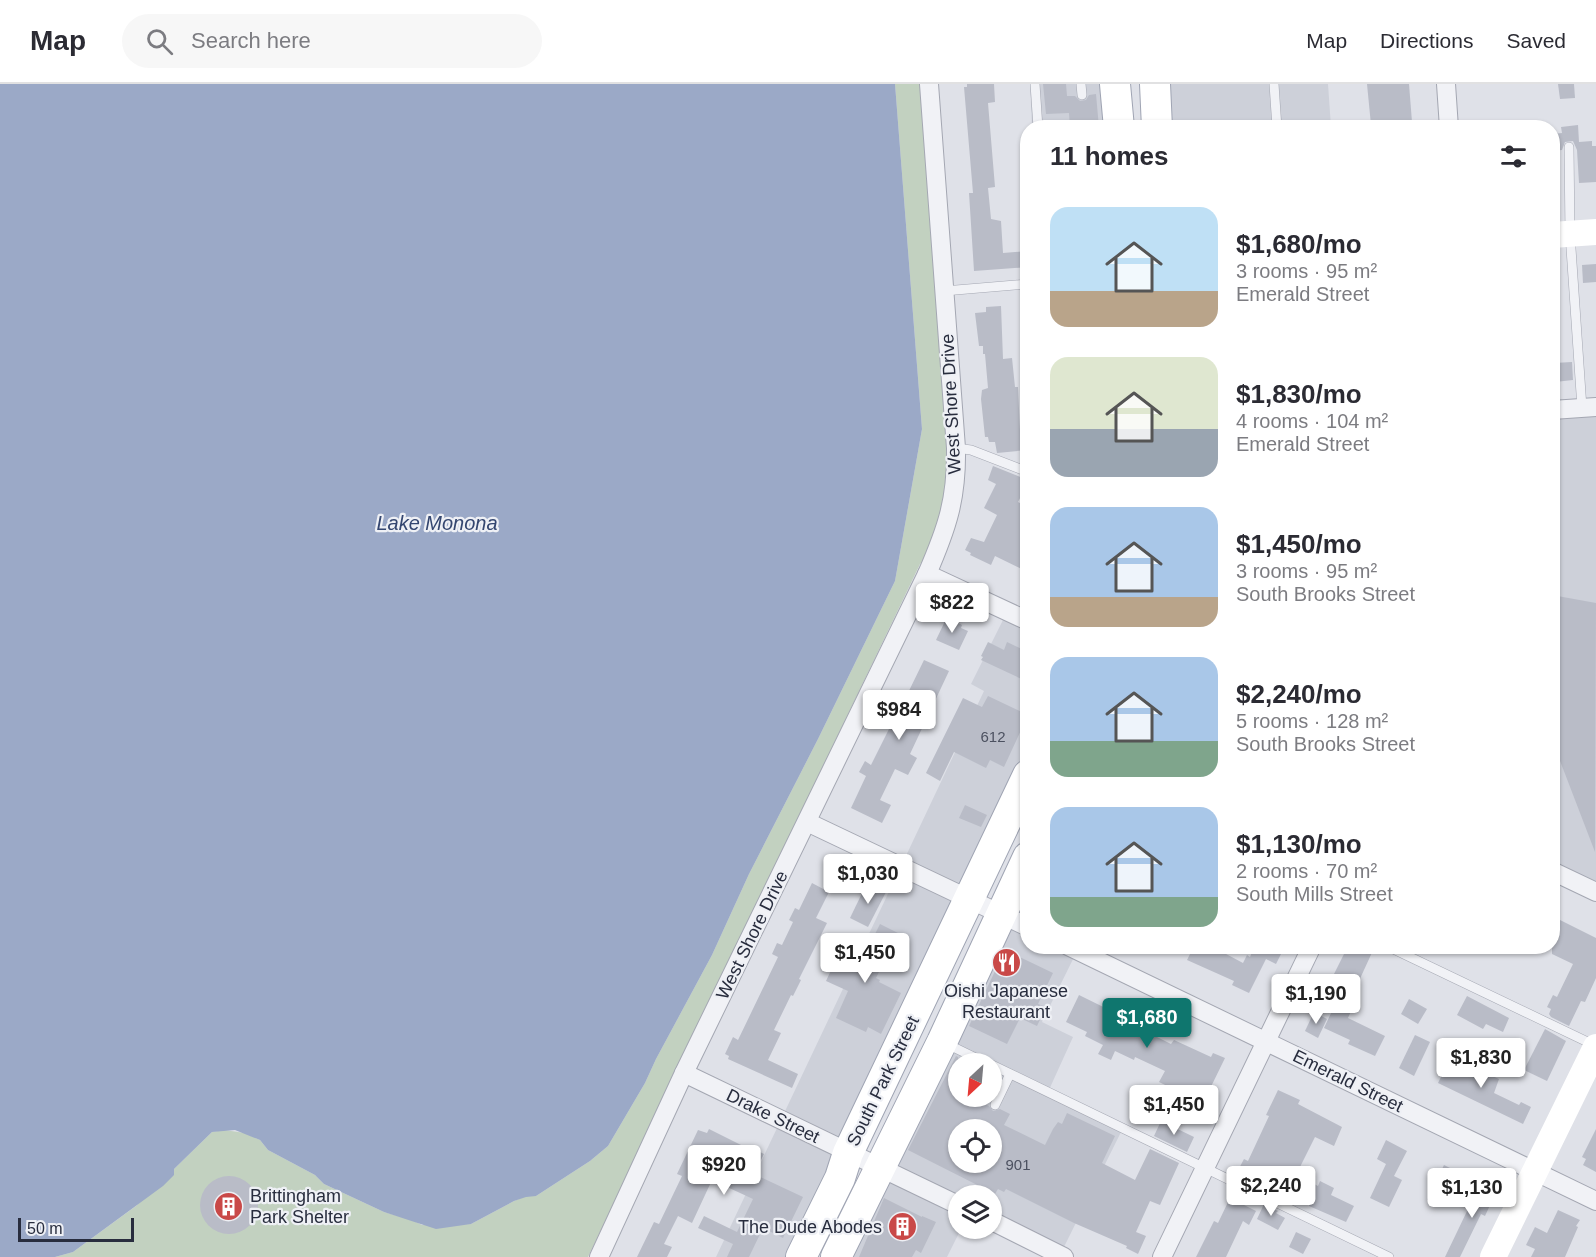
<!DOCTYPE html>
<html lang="en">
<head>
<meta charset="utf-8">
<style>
	:root { --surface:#fff; --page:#f7f7f7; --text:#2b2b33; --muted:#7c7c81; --line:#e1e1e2; --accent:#0f766e }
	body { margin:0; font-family:Arial,sans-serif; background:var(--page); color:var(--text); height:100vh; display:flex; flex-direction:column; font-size:22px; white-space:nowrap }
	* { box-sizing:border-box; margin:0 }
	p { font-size:20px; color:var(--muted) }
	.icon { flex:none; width:33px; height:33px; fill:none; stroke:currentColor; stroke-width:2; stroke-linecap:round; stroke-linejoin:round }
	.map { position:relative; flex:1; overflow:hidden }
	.drawer { position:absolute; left:1020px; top:36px; width:540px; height:834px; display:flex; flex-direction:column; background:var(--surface); border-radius:24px; box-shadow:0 2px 4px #0004 }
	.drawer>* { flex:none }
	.needle { width:39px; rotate:206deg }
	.fabs { position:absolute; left:948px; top:969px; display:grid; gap:12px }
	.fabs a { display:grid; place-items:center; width:54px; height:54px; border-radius:50%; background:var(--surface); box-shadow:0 2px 4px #0004; font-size:30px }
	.scale { position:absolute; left:18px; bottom:15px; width:116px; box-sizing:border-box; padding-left:6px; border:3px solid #282d3e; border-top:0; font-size:16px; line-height:21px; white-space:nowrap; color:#282d3e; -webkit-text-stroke:4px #eef0f5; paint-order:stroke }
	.price { position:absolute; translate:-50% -51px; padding:0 14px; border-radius:6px; background:#fff; color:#222; font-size:20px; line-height:39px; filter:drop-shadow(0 2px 3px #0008) }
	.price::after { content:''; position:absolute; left:50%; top:36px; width:18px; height:14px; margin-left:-9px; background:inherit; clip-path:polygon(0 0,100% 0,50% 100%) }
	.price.current { background:var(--accent); color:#fff }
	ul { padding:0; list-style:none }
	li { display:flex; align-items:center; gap:18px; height:150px; padding:0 30px }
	li span { display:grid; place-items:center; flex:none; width:168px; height:120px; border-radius:18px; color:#555 }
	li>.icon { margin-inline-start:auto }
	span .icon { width:72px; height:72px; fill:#fffc; stroke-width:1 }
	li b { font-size:26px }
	h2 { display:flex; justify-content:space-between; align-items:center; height:72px; padding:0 30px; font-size:26px }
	header { display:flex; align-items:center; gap:36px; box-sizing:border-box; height:84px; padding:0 30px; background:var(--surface); border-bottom:2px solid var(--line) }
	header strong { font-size:28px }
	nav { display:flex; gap:33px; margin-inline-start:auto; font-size:21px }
	.search { width:420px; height:54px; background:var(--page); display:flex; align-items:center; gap:15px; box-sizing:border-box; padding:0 21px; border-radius:33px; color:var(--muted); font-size:22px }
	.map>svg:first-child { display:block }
	.built { fill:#cdd0d9; fill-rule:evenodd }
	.green { fill:#c2d1c0 }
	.water { fill:#9ba9c7 }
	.building { fill:#b9bcc7; fill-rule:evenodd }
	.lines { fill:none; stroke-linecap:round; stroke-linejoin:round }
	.lane-casing { stroke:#a4a7b2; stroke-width:10 }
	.street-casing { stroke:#a4a7b2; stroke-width:20 }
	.primary-casing { stroke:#9fa4b3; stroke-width:32 }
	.lane { stroke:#f1f2f6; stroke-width:9 }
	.street { stroke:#f1f2f6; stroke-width:18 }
	.secondary { stroke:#fff; stroke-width:26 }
	.primary { stroke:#fff; stroke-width:30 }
	.labels { text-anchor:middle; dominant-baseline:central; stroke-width:4.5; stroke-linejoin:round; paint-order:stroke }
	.number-label { font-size:15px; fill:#4c5160 }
	.street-label { font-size:18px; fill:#282d3e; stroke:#eef0f5 }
	.poi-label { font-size:18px; fill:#282d3e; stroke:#eef0f5 }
	.water-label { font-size:20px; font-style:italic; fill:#344670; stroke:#eef0f5 }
</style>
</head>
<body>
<header>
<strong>Map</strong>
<div class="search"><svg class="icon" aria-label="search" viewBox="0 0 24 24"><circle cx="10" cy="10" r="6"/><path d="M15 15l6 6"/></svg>Search here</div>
<nav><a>Map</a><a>Directions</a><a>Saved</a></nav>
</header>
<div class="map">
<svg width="1596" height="1173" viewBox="0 0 1596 1173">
	<rect width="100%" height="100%" fill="#dfe1e8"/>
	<g class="built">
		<polygon points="1030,0 1115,0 1119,43 1032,43"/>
		<polygon points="1155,0 1328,0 1331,43 1157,43"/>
		<polygon points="1596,331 1596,800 1553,779 1552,333"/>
		<polygon points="1007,528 1027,537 1027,691 801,1173 716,1173 984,607 971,600"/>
		<path d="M1027,774l1,88 51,1 -37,75 31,15 -25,55 75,36 -63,127 -68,-34v-25h-34v32l3,1 -14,28h-111zM958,980h34v32h-34zM958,1046h34v32h-34z"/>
	</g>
	<polygon class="green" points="895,0 929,0 956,364 941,458 920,480 588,1173 55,1173 73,1168 136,1122 212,1048 224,1046 245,1049 260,1056 268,1066 315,1091 324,1100 384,1128 412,1136 422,1141 471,1140 514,1117 526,1112 536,1112 590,1077 608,1062 645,999 656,975 712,871 749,790 818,655 895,497 922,345"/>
	<polygon class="water" points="0,0 895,0 922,345 895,497 818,655 749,790 712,871 656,975 645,999 608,1062 590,1077 536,1112 526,1113 514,1117 471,1140 436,1145 384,1128 324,1100 315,1091 268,1066 260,1056 235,1046 212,1048 174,1085 174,1091 163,1102 73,1168 55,1173 0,1173"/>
	<g class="building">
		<polygon points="967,0 994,0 995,18 988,19 995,103 988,104 991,135 1001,137 1003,169 1028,167 1028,183 974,187 969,109 973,109 964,3 967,3"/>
		<polygon points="1043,0 1066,0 1067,12 1075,12 1080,17 1086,16 1089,11 1096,10 1099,44 1070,44 1069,29 1046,30"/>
		<polygon points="1367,0 1409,0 1412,38 1371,41"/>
		<polygon points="1558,0 1574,0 1575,14 1560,15"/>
		<polygon points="1578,41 1579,58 1592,57 1592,62 1596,62 1596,98 1579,99 1577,66 1573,57 1565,58 1562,66 1552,67 1552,50 1562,49 1561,43"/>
		<polygon points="1596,180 1596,198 1583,199 1582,181"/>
		<polygon points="1001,222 1003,275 1012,274 1015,303 1018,303 1020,346 1025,346 1027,366 997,369 995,358 989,358 988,353 985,353 981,315 982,306 988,304 985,270 983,270 983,262 979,262 975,229 986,228 986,223"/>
		<polygon points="1572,278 1573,296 1555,298 1554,279"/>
		<polygon points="993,382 1028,396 1028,399 1018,418 1028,423 1028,488 995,472 991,481 970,471 971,469 965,466 971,454 984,458 997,431 984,424 996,400 988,396"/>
		<polygon points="1552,511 1596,519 1595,768 1557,669 1552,671"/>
		<polygon points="947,533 962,541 961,544 968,547 959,566 936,556"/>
		<polygon points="988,558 1004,566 1007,558 1028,568 1028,598 981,576 983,573 981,572"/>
		<polygon points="924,576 949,587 910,670 917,674 908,691 895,685 880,716 891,721 882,739 851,724 866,692 859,688 865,677 871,681 889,645 886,644 902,613 905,615"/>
		<polygon points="988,612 1028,631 1004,683 990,676 986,684 954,668 940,697 926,689 963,614 982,623"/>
		<polygon points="965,721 987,731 981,743 959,734"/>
		<polygon points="812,799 829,808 816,834 827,839 799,895 801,896 793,912 791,911 774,946 781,949 768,976 798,990 792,1004 728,975 729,972 725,970 733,953 738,956 778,873 772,870 777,859 782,861 793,838 789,836 795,824 799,826"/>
		<polygon points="867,799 886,808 868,843 850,834"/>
		<polygon points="1552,832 1596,854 1596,894 1585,918 1581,917 1569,942 1551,933 1549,930 1551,925 1547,923 1553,911 1557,913 1573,880 1552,870"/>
		<polygon points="880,840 898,849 876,894 880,896 879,898 901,909 881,950 868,943 866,948 836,934 848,907 826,897 843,861 864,872"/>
		<polygon points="1194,862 1211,862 1243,879 1247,871 1250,873 1252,868 1240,862 1285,862 1276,880 1266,875 1249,909 1232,901 1234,897 1187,876"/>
		<polygon points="1348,862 1375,862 1358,899 1360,900 1351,919 1354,920 1348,934 1385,952 1375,972 1348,960 1350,956 1324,944 1343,904 1330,898"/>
		<polygon points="1005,866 1053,889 1038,920 1046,923 1037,942 1020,934 1007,960 969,942"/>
		<polygon points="1079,911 1146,944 1145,947 1171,960 1174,956 1211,973 1213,969 1225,974 1204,1017 1199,1014 1198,1017 1159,998 1165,987 1135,973 1134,976 1115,967 1111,976 1098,970 1103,961 1085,952 1087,948 1066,938"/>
		<polygon points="1467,912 1509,934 1503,948 1486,940 1483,945 1457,931"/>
		<polygon points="1409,915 1427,925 1418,940 1401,930"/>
		<polygon points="1314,928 1327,935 1318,954 1305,947"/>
		<polygon points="1545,945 1566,957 1547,997 1524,986"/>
		<polygon points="1415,951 1430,958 1414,992 1399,984"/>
		<path d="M956,972l2,1v39h8l23,10 4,5 7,-2 10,5 -6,11 41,20 8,-16 5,-7 4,2 5,-11 48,23 -13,27 33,17 15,-31 29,14 -19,42 -10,-4 -14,31 10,4 -8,18 -12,-6 1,-2 -53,-23 -68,-34 -2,3 -6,-3 -3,5 -87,-44zM958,1046h34v32h-34z"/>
		<polygon points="1451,973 1499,995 1494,1009 1519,1021 1521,1018 1531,1023 1523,1040 1438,999"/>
		<polygon points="1278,1006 1300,1016 1298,1020 1342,1043 1334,1062 1315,1053 1296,1091 1318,1102 1320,1097 1334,1104 1331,1111 1354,1122 1346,1138 1309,1122 1309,1120 1287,1109 1284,1115 1236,1090 1244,1075 1248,1077 1269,1032 1266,1031"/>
		<polygon points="1161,1037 1194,1053 1187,1068 1154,1052"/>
		<polygon points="709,1045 745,1063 746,1061 764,1070 754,1090 803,1113 783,1154 763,1144 749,1173 727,1173 733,1160 698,1144 704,1132 737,1148 753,1115 712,1096 692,1139 678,1132 664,1160 672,1163 667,1173 637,1173 654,1138 659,1140 682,1092 677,1090 698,1046 707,1049"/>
		<polygon points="1596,1045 1596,1088 1583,1081 1586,1075 1582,1073"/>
		<polygon points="1386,1056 1407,1067 1394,1092 1402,1096 1389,1123 1370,1114 1386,1080 1377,1075"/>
		<polygon points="1444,1081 1460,1089 1444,1123 1427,1116"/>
		<circle cx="229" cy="1121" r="29"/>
		<polygon points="1481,1098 1497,1106 1485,1132 1481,1130 1460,1173 1445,1173"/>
		<polygon points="884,1114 922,1133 922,1132 936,1138 921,1169 916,1166 912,1173 859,1173"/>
		<polygon points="1230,1114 1256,1127 1249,1141 1243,1137 1226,1173 1196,1173 1214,1137 1218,1139"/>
		<polygon points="1264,1120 1278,1127 1276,1129 1285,1134 1278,1146 1257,1135"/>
		<polygon points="1558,1126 1580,1136 1576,1142 1578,1143 1565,1173 1531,1173 1535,1165 1526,1161 1535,1143 1547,1149"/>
		<polygon points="1296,1148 1311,1155 1303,1170 1289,1163"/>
	</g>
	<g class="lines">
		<defs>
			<g id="lane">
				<polyline points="1035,0 1038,44"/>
				<polyline points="1081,0 1082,11"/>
				<polyline points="1274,0 1277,44"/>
				<polyline points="1569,63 1570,150 1582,324"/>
				<polyline points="944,207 1028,200"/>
				<polyline points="956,364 971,366 1028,388"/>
				<polyline points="1387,862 1596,962"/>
				<polyline points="947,960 988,980"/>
				<polyline points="992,981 1389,1173"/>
				<polyline points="995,1021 1010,990"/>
			</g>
			<g id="street">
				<polyline points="1446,0 1449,44"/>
				<polyline points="1552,326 1596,323"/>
				<polyline points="927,490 1028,537"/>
				<polyline points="807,738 1028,843"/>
				<polyline points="1552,787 1596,808"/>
				<polyline points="1068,862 1596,1117"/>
				<polyline points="684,989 958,1121"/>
				<polyline points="992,1137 1064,1173"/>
				<path d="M599,1173l85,-184 243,-499c20,-46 30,-75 29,-126l-27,-364"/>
				<polyline points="1162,1173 1312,862"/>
			</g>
			<g id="primary">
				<polyline points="1115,0 1119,44"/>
				<polyline points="1155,0 1157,44"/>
				<polyline points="801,1173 840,1094 848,1069 1028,691"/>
				<polyline points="836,1173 942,958 1028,773"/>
			</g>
		</defs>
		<use href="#lane" class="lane-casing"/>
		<use href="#street" class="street-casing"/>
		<use href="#primary" class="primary-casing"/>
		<use href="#lane" class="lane"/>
		<use href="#street" class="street"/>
		<g class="secondary">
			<polyline points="1552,151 1596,148"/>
			<polyline points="1493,1173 1596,963"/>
		</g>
		<use href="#primary" class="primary"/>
	</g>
	<defs>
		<symbol id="restaurant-disc" viewBox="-11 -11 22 22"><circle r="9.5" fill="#c94948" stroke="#eef0f5"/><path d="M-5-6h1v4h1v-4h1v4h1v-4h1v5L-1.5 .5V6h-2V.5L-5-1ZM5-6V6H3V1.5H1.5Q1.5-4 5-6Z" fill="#fff"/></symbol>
		<symbol id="building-disc" viewBox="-11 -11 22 22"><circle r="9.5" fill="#c94948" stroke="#eef0f5"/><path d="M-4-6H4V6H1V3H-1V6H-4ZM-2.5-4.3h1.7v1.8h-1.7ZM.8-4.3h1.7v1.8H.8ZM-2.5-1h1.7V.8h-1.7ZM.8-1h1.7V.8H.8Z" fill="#fff"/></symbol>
	</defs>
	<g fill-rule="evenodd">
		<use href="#restaurant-disc" x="990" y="862" width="33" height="33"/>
		<use href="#building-disc" x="212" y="1106" width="33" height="33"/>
		<use href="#building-disc" x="886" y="1126" width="33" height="33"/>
	</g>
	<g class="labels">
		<g class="number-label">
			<text x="993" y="652">612</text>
			<text x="1018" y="1080">901</text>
		</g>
		<g class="street-label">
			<text transform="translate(951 320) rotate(-93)">West Shore Drive</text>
			<text transform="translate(752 851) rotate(-64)">West Shore Drive</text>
			<text transform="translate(883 997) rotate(-64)">South Park Street</text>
			<text transform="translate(1348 997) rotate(26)">Emerald Street</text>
			<text transform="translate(773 1032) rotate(26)">Drake Street</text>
		</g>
		<g class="poi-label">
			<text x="1006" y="907">Oishi Japanese<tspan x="1006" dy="21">Restaurant</tspan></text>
			<text x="250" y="1112" text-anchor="start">Brittingham<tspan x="250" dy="21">Park Shelter</tspan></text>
			<text x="882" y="1143" text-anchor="end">The Dude Abodes</text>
		</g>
		<g class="water-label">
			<text x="437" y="439">Lake Monona</text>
		</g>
	</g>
</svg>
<div class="fabs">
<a><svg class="needle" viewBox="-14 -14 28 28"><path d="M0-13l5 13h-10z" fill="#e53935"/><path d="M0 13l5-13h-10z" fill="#7c7c81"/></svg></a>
<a><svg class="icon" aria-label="locate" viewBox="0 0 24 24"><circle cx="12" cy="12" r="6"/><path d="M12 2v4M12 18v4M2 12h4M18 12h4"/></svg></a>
<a><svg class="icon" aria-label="layers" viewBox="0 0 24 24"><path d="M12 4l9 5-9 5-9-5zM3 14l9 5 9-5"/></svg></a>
</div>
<div class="scale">50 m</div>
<b class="price" style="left:952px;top:550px">$822</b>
<b class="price" style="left:899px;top:657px">$984</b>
<b class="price" style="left:868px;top:821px">$1,030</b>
<b class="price" style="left:865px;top:900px">$1,450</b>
<b class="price" style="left:1316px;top:941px">$1,190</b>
<b class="price current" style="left:1147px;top:965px">$1,680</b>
<b class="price" style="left:1481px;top:1005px">$1,830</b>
<b class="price" style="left:1174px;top:1052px">$1,450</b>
<b class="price" style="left:724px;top:1112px">$920</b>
<b class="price" style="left:1271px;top:1133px">$2,240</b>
<b class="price" style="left:1472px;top:1135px">$1,130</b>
<section class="drawer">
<h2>11 homes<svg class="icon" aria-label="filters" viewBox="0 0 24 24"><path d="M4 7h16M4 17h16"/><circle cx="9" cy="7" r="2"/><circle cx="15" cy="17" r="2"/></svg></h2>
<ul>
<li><span style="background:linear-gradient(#bfe0f5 70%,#b9a48a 0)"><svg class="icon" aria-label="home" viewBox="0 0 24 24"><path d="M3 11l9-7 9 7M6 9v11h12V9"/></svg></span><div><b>$1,680/mo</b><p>3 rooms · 95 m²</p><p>Emerald Street</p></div></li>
<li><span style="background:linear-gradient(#dfe7d0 60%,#9aa5b1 0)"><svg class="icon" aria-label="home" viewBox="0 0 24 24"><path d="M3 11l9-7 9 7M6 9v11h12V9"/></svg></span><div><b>$1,830/mo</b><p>4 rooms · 104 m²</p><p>Emerald Street</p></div></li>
<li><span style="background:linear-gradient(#a9c7e8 75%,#b9a48a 0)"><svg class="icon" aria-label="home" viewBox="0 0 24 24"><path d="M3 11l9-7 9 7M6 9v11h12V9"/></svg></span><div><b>$1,450/mo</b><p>3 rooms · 95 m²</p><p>South Brooks Street</p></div></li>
<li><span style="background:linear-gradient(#a9c7e8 70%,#7fa58c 0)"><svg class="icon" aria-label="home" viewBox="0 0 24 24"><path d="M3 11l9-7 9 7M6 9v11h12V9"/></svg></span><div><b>$2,240/mo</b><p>5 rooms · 128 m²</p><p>South Brooks Street</p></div></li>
<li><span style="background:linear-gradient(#a9c7e8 75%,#7fa58c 0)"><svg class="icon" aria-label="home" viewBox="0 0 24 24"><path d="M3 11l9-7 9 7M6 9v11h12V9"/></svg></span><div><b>$1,130/mo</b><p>2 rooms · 70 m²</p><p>South Mills Street</p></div></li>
</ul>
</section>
</div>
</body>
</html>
